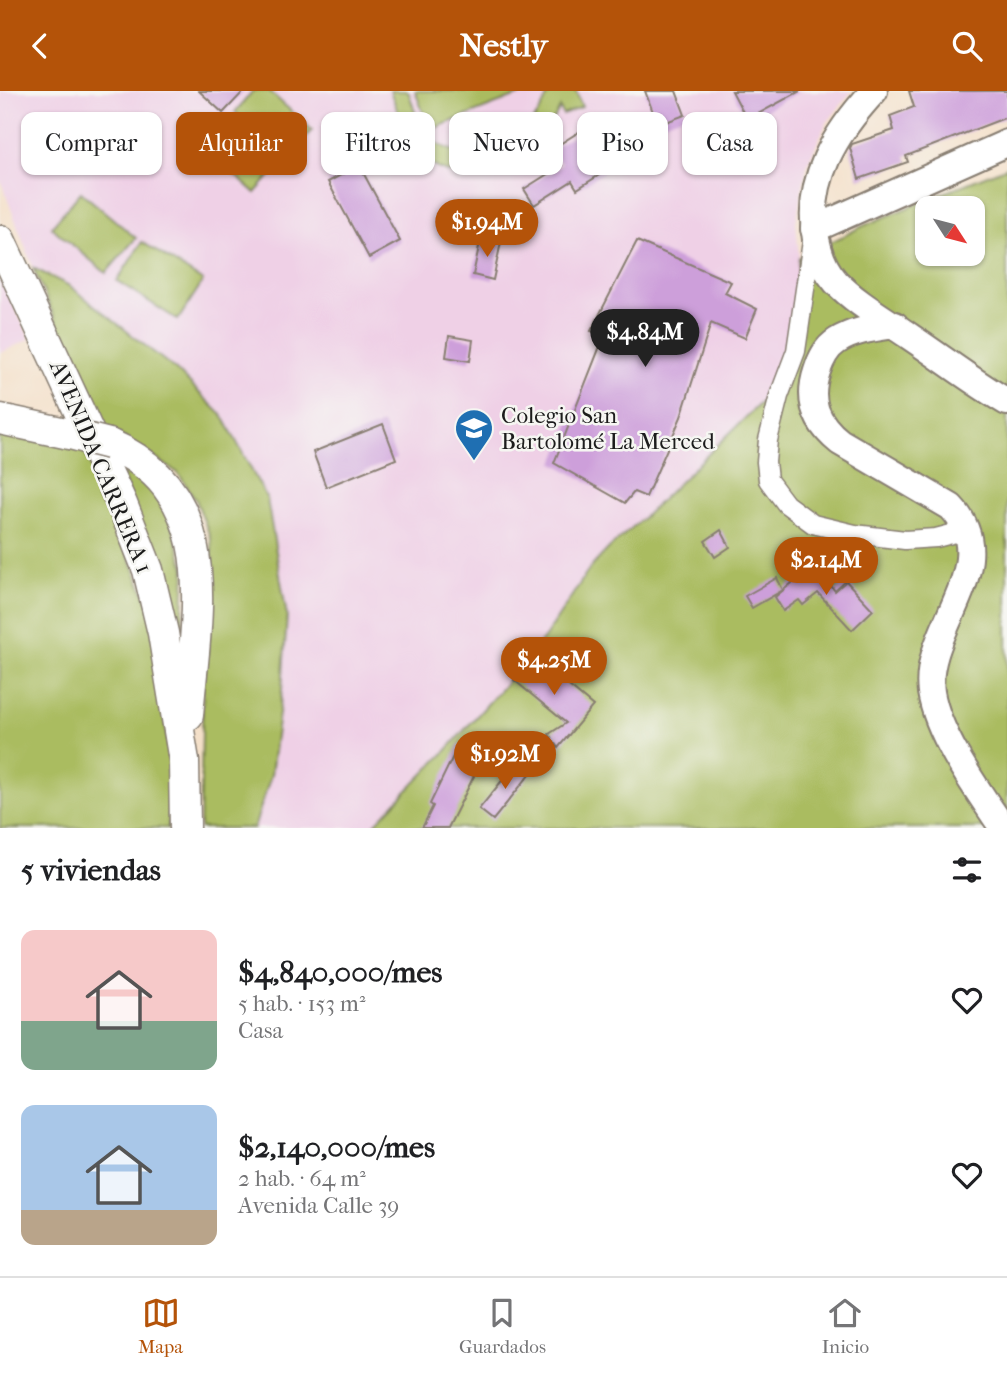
<!DOCTYPE html>
<html lang="es">
<head>
<meta charset="utf-8">
<style>
	:root { --surface:#fff; --page:#f6f6f6; --text:#202124; --muted:#757577; --line:#e0e0e0; --accent:#b45309 }
	body { margin:0; font-family:"IM FELL French Canon",serif; background:var(--page); color:var(--text); height:100vh; display:flex; flex-direction:column; font-size:26px; white-space:nowrap }
	* { box-sizing:border-box; margin:0 }
	p { font-size:23px; color:var(--muted) }
	.icon { flex:none; width:38px; height:38px; fill:none; stroke:currentColor; stroke-width:2; stroke-linecap:round; stroke-linejoin:round }
	.map { position:relative; height:737px; overflow:hidden }
	.side { display:flex; flex-direction:column; background:var(--surface); flex:1 }
	.side>* { flex:none }
	.banner { position:absolute; left:21px; top:21px; width:966px; height:63px; display:flex; gap:14px }
	.needle { width:46px; rotate:126deg }
	.fabs { position:absolute; left:915px; top:105px; display:grid; gap:14px }
	.fabs a { display:grid; place-items:center; width:70px; height:70px; border-radius:14px; background:var(--surface); box-shadow:0 2px 5px #0004; font-size:35px }
	.price { position:absolute; translate:-50% -60px; padding:0 16px; border-radius:24px; background:var(--accent); color:#fff; font-size:23px; line-height:46px; filter:drop-shadow(0 2px 4px #0008) }
	.price::after { content:''; position:absolute; left:50%; top:42px; width:21px; height:16px; margin-left:-10px; background:inherit; clip-path:polygon(0 0,100% 0,50% 100%) }
	.price.selected { background:#222; color:#fff }
	ul { padding:0; list-style:none }
	li { display:flex; align-items:center; gap:21px; height:175px; padding:0 21px }
	li span { display:grid; place-items:center; flex:none; width:196px; height:140px; border-radius:14px; color:#555 }
	li>.icon { margin-inline-start:auto }
	span .icon { width:84px; height:84px; fill:#fffc; stroke-width:1 }
	li b { font-size:30px }
	h2 { display:flex; justify-content:space-between; align-items:center; height:84px; padding:0 21px; font-size:30px }
	.pill { padding:0 24px; border-radius:14px; background:var(--surface); box-shadow:0 2px 5px #0004; font-size:24px; line-height:63px }
	.pill.selected { background:var(--accent); color:#fff }
	header { display:flex; justify-content:space-between; align-items:center; height:91px; padding:0 21px; background:var(--accent); color:#fff; font-size:32px; font-weight:700 }
	.menu { display:flex; justify-content:space-around; align-items:center; height:98px; border-top:2px solid var(--line); background:var(--surface); font-size:19px; color:var(--muted) }
	.menu a { display:grid; justify-items:center; gap:4px }
	.menu .selected { color:var(--accent) }
	.map>svg:first-child { display:block }
	.built { fill:#efd0e6 }
	.green { fill:#aabc60; stroke:#636c3e; stroke-width:2; fill-rule:evenodd }
	.building { fill:#cd9fda }
	.lines { fill:none; stroke-linecap:round; stroke-linejoin:round }
	.street-casing { stroke:#887e72; stroke-width:21 }
	.secondary-casing { stroke:#887e72; stroke-width:30 }
	.primary-casing { stroke:#887e72; stroke-width:33 }
	.street { stroke:#fff; stroke-width:18 }
	.secondary { stroke:#fff; stroke-width:26 }
	.primary { stroke:#fff; stroke-width:30 }
	.primary-bridge-casing { stroke:#887e72; stroke-width:33; stroke-linecap:butt }
	.primary-bridge { stroke:#fff; stroke-width:30 }
	.labels { text-anchor:middle; dominant-baseline:central; stroke-width:5; stroke-linejoin:round; paint-order:stroke }
	.poi-label { font-size:23px; fill:#1c1c1c; stroke:#f6f6f2; text-anchor:start }
	.street-label { font-size:23px; fill:#1c1c1c; stroke:#f6f6f2 }
</style>
</head>
<body>
<header><svg class="icon" aria-label="back" viewBox="0 0 24 24"><path d="M15 5l-7 7 7 7"/></svg>Nestly<svg class="icon" aria-label="search" viewBox="0 0 24 24"><circle cx="10" cy="10" r="6"/><path d="M15 15l6 6"/></svg></header>
<div class="map">
<svg width="1007" height="737" viewBox="0 0 1007 737">
	<rect width="100%" height="100%" fill="#f6f6f2"/>
	<filter id="ink" filterUnits="userSpaceOnUse"><feTurbulence type="fractalNoise" baseFrequency=".0143" numOctaves="2"/><feDisplacementMap in="SourceGraphic" scale="14" xChannelSelector="R" yChannelSelector="G"/><feConvolveMatrix kernelMatrix="1 2 1 2 8 2 1 2 1" color-interpolation-filters="sRGB"/></filter>
	<filter id="wash" filterUnits="userSpaceOnUse"><feTurbulence type="fractalNoise" baseFrequency=".00686" numOctaves="4" result="noise"/><feDisplacementMap in="SourceGraphic" scale="28" xChannelSelector="R" yChannelSelector="G"/><feGaussianBlur stdDeviation="1.57" result="paint"/><feColorMatrix in="noise" values="0 0 0 0 0 0 0 0 0 0 0 0 0 0 0 0 0 1.4 0 .05"/><feComposite in="paint" operator="in"/></filter>
	<g filter="url(#wash)">
		<rect width="100%" height="100%" fill="#f4e0c9"/>
		<g class="built">
			<polygon points="0,0 852,0 826,33 807,74 796,131 799,167 793,241 784,289 645,425 609,457 590,477 545,546 523,573 445,661 371,737 254,737 271,684 282,599 287,525 276,468 134,247 54,185 33,177 0,88"/>
			<polygon points="0,187 30,248 0,262"/>
		</g>
		<g class="green">
			<polygon points="253,0 269,0 312,39 287,67 235,21"/>
			<path d="M390,0h18c5,12 8,30 16,40 18,23 59,31 83,15 19,-12 35,-34 42,-55h27l6,16 -19,8 -3,-7c-19,37 -53,71 -97,67 -16,-2 -31,-7 -43,-20 -15,-18 -21,-42 -30,-64z"/>
			<polygon points="415,0 530,0 430,39"/>
			<polygon points="228,28 280,74 255,102 203,56"/>
			<path d="M1007,76v661h-636l74,-76 78,-88 22,-27 45,-69 19,-20 36,-32 139,-136 9,-48 6,-74 64,-32zM928,117h45v46h-45z"/>
			<polygon points="81,101 136,147 106,182 51,136"/>
			<polygon points="142,151 203,190 178,229 117,190"/>
			<polygon points="33,177 70,195 176,279 223,325 267,408 287,525 282,599 271,684 254,737 200,737 203,593 215,501 211,448 196,409 178,382 100,331"/>
			<polygon points="0,338 84,358 151,518 170,671 168,737 0,737"/>
			<polygon points="119,371 142,387 165,410 185,478 180,585"/>
		</g>
		<g id="blocks">
			<g class="building">
				<polygon points="199,0 244,0 223,22"/>
				<polygon points="645,0 676,0 685,24 658,34"/>
				<polygon points="732,0 800,0 747,29"/>
				<polygon points="909,0 1007,0 1007,26 906,65 908,71 859,88 850,57 852,53 894,39 890,25 914,16"/>
				<polygon points="590,34 615,74 577,98 572,90 534,114 524,98 562,74 552,58"/>
				<polygon points="359,74 400,150 369,167 328,91"/>
				<polygon points="481,146 501,151 493,189 473,184"/>
				<polygon points="637,150 731,191 725,202 757,218 745,247 711,232 681,326 646,406 634,401 625,412 554,372 604,245 591,240"/>
				<polygon points="449,245 473,249 470,270 446,266"/>
				<polygon points="383,333 396,368 326,396 313,361"/>
				<polygon points="721,439 730,456 715,466 705,450"/>
				<polygon points="814,474 835,500 846,490 873,519 852,539 818,502 803,514 799,509 783,520 775,506"/>
				<polygon points="777,487 783,499 752,517 745,505"/>
				<polygon points="533,565 593,615 558,657 549,643 566,632 514,589"/>
				<polygon points="459,653 480,662 471,683 474,685 448,737 422,737 433,715 430,713"/>
				<polygon points="517,671 531,682 493,729 479,718"/>
			</g>
		</g>
	</g>
	<g filter="url(#ink)">
		<use href="#blocks" fill-opacity="0" stroke="#887e72" stroke-width="2"/>
		<g class="lines">
			<defs>
				<polyline id="street" points="812,150 796,260 779,305 768,349 766,371 768,389 786,413 813,433 855,443 905,449 936,447 967,439"/>
				<g id="secondary">
					<path d="M874,0c-38,41 -69,89 -58,148 3,16 9,31 20,43 21,22 49,37 73,54 33,22 64,46 98,66"/>
					<polyline points="814,138 1007,52"/>
					<path d="M895,234c-20,3 -41,5 -58,16 -11,7 -16,18 -20,30 -10,30 -1,52 23,71l111,65c54,57 -29,123 -20,185 7,44 47,99 72,136"/>
				</g>
				<g id="primary">
					<polyline points="0,149 122,413 148,479 163,542 184,670 185,737"/>
					<polyline points="0,328 70,343"/>
					<path d="M109,353c116,49 87,171 79,271"/>
				</g>
			</defs>
			<use href="#street" class="street-casing"/>
			<use href="#secondary" class="secondary-casing"/>
			<use href="#primary" class="primary-casing"/>
			<use href="#street" class="street"/>
			<use href="#secondary" class="secondary"/>
			<use href="#primary" class="primary"/>
			<defs>
				<polyline id="primary-bridge" points="70,343 109,353"/>
			</defs>
			<use href="#primary-bridge" class="primary-bridge-casing"/>
			<use href="#primary-bridge" class="primary-bridge"/>
		</g>
	</g>
	<defs>
		<symbol id="school-pin" viewBox="-11 -11 22 30"><path d="M0 17L-7.5 6A9.5 9.5 0 1 1 7.5 6Z" fill="#1f6fb2" stroke="#f6f6f2"/><path d="M0-5L7-2L0 1L-7-2ZM-4 1L0 2.5L4 1V4Q0 6-4 4Z" fill="#fff"/></symbol>
	</defs>
	<g fill-rule="evenodd">
		<use href="#school-pin" x="452" y="315" width="44" height="60"/>
	</g>
	<g class="labels">
		<g class="poi-label">
			<text x="501" y="324">Colegio San<tspan x="501" dy="26">Bartolomé La Merced</tspan></text>
		</g>
		<g class="street-label">
			<text transform="translate(101 376) rotate(67)">AVENIDA CARRERA 1</text>
		</g>
	</g>
</svg>
<div class="fabs">
<a><svg class="needle" viewBox="-14 -14 28 28"><path d="M0-13l5 13h-10z" fill="#e53935"/><path d="M0 13l5-13h-10z" fill="#757577"/></svg></a>
</div>
<b class="price" style="left:487px;top:168px">$1.94M</b>
<b class="price selected" style="left:645px;top:278px">$4.84M</b>
<b class="price" style="left:826px;top:506px">$2.14M</b>
<b class="price" style="left:554px;top:606px">$4.25M</b>
<b class="price" style="left:505px;top:700px">$1.92M</b>
<div class="banner">
<a class="pill">Comprar</a>
<a class="pill selected">Alquilar</a>
<a class="pill">Filtros</a>
<a class="pill">Nuevo</a>
<a class="pill">Piso</a>
<a class="pill">Casa</a>
</div>
</div>
<section class="side">
<h2>5 viviendas<svg class="icon" aria-label="filters" viewBox="0 0 24 24"><path d="M4 7h16M4 17h16"/><circle cx="9" cy="7" r="2"/><circle cx="15" cy="17" r="2"/></svg></h2>
<ul>
<li><span style="background:linear-gradient(#f6c9c9 65%,#7fa58c 0)"><svg class="icon" aria-label="home" viewBox="0 0 24 24"><path d="M3 11l9-7 9 7M6 9v11h12V9"/></svg></span><div><b>$4,840,000/mes</b><p>5 hab. · 153 m²</p><p>Casa</p></div><svg class="icon" aria-label="heart" viewBox="0 0 24 24"><path d="M12 20l-8-8c-3-5 5-10 8-4 3-6 11-1 8 4z"/></svg></li>
<li><span style="background:linear-gradient(#a9c7e8 75%,#b9a48a 0)"><svg class="icon" aria-label="home" viewBox="0 0 24 24"><path d="M3 11l9-7 9 7M6 9v11h12V9"/></svg></span><div><b>$2,140,000/mes</b><p>2 hab. · 64 m²</p><p>Avenida Calle 39</p></div><svg class="icon" aria-label="heart" viewBox="0 0 24 24"><path d="M12 20l-8-8c-3-5 5-10 8-4 3-6 11-1 8 4z"/></svg></li>
</ul>
</section>
<nav class="menu">
<a class="selected"><svg class="icon" aria-label="map" viewBox="0 0 24 24"><path d="M3 6l6-2 6 2 6-2v14l-6 2-6-2-6 2zM9 4v14M15 6v14"/></svg>Mapa</a>
<a><svg class="icon" aria-label="saved" viewBox="0 0 24 24"><path d="M7 4h10v16l-5-4-5 4z"/></svg>Guardados</a>
<a><svg class="icon" aria-label="home" viewBox="0 0 24 24"><path d="M3 11l9-7 9 7M6 9v11h12V9"/></svg>Inicio</a>
</nav>
</body>
</html>
